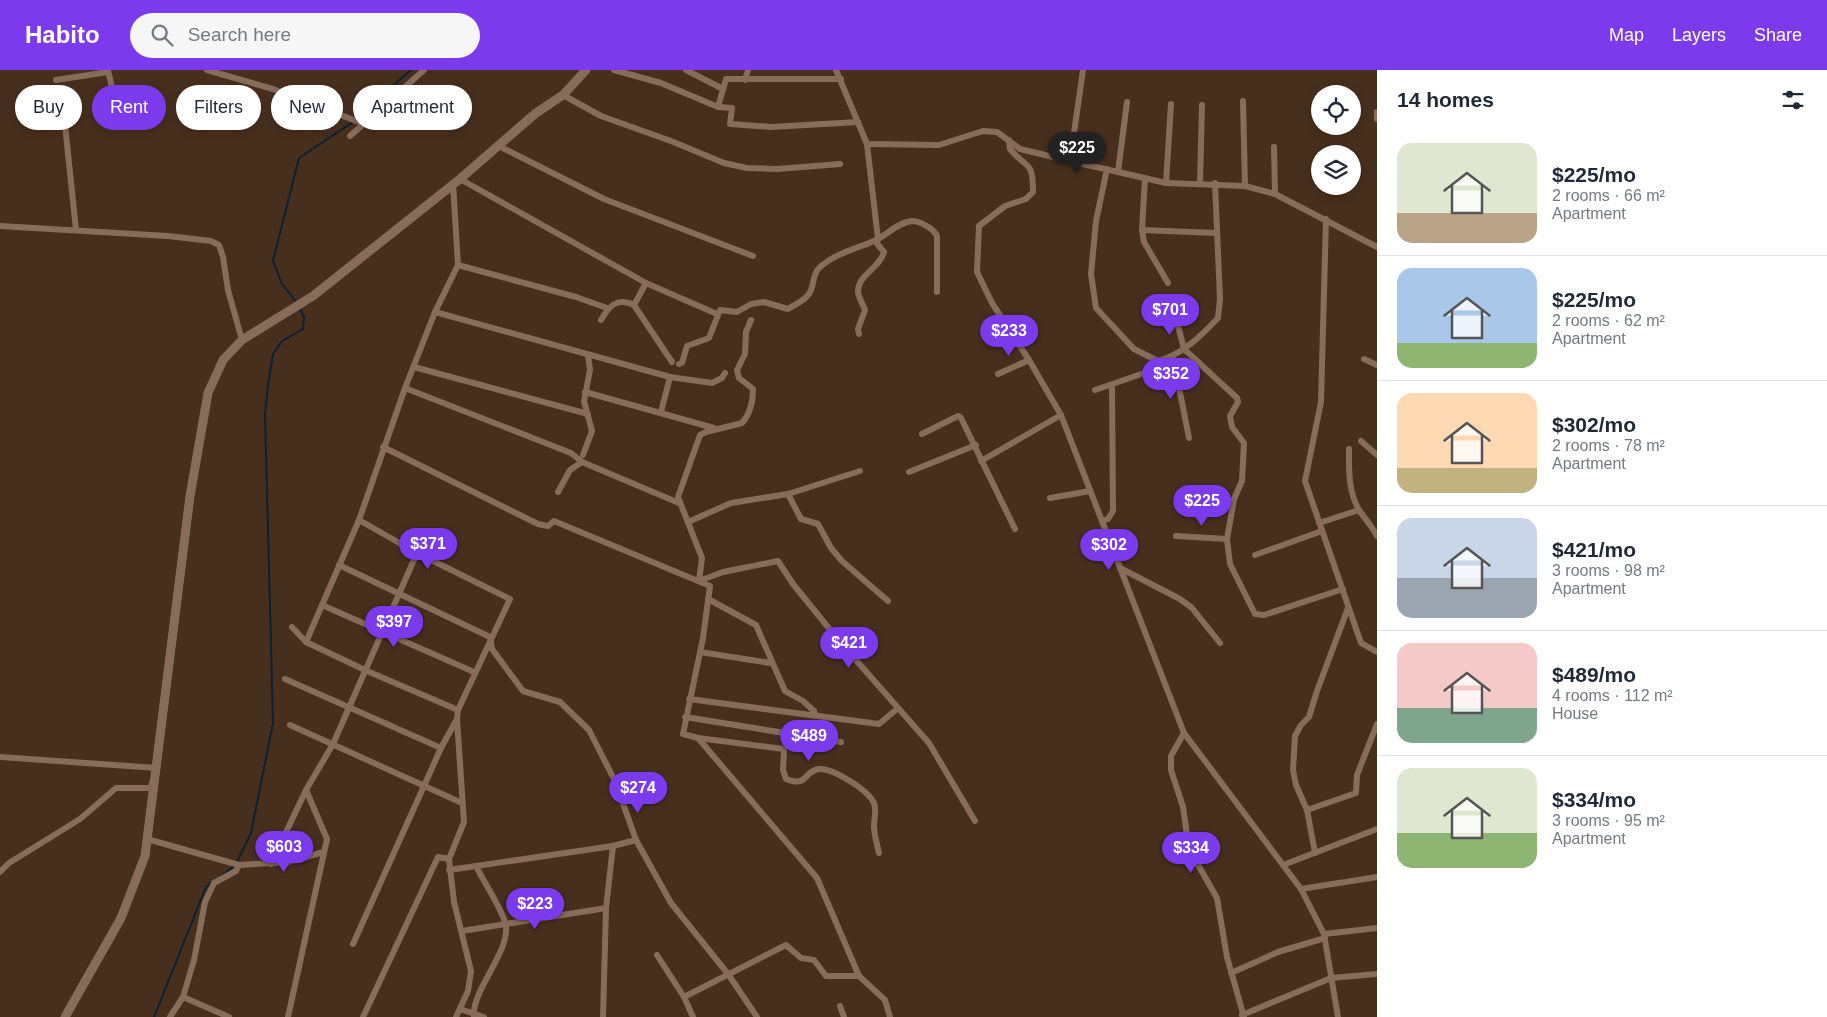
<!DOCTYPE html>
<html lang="en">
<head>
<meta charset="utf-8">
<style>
	:root { --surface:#fff; --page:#f6f6f7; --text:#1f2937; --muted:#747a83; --line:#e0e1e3; --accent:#7c3aed }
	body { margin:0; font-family:Arial,sans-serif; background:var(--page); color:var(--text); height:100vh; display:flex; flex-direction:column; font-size:19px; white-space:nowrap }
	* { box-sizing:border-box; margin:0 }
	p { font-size:16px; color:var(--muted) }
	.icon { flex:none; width:28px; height:28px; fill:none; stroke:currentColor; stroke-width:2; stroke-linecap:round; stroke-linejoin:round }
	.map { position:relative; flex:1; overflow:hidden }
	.panel { display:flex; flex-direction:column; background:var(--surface); width:450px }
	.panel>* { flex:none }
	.guide { position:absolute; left:15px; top:15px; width:475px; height:45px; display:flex; gap:10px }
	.buttons { position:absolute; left:1311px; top:15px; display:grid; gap:10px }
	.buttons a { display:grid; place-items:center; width:50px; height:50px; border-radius:50%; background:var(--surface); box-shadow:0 2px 8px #0003; font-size:25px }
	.price { position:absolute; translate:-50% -42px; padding:0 11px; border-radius:18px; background:var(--accent); color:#fff; font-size:16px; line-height:32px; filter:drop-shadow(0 1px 2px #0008) }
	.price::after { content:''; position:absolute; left:50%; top:30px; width:15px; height:11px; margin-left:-8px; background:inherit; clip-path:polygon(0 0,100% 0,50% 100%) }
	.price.on { background:#222; color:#fff }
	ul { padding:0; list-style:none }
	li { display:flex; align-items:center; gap:15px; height:125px; padding:0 20px }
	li+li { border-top:1px solid var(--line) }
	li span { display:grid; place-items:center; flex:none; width:140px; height:100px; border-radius:15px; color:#555 }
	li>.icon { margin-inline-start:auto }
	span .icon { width:60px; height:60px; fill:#fffc; stroke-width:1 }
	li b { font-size:21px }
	h2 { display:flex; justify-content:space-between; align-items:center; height:60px; padding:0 20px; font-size:21px }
	.tag { padding:0 18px; border-radius:22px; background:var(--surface); box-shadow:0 2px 8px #0003; font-size:18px; line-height:45px }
	.tag.on { background:var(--accent); color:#fff }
	header { display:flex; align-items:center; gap:30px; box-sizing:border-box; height:70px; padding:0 25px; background:var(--accent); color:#fff }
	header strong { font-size:24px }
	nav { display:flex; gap:28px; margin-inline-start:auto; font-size:18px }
	.search { width:350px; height:45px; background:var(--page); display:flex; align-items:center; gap:12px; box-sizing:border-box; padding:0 18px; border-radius:28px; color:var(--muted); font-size:19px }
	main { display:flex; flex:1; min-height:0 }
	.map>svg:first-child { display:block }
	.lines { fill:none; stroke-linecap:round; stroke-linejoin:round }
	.stream { stroke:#092233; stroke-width:2 }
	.street { stroke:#886c5a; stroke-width:6 }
	.secondary { stroke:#886c5a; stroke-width:9 }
</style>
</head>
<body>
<header>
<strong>Habito</strong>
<div class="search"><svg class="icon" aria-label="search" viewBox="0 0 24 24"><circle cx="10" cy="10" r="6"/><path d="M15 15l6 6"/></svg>Search here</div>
<nav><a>Map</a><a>Layers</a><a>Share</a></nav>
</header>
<main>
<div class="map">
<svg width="1377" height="947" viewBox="0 0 1377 947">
	<rect width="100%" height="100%" fill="#472f1e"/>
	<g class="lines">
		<g class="stream">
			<polyline points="356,48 411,0"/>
			<polyline points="297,233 282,214 273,191 299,88 353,52"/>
			<polyline points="237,792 251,763 273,653 265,344 268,315 273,284 282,271 303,259 304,247 299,237"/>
			<polyline points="220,807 234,796"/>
			<polyline points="154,947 206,817 212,812"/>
		</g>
		<g class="street">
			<polyline points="108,0 119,48"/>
			<polyline points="207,0 273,19 364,54"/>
			<polyline points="614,0 661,13 718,37 732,38 730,54 771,57 858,52"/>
			<polyline points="686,0 723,19"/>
			<polyline points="836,0 867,74 939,75 983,61 997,62 1020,79 1070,91 1166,113 1245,116 1275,124 1377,177"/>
			<polyline points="56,10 108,2"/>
			<polyline points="745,10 748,0"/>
			<polyline points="563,25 601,46 671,71 724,93 747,98 777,99 840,94"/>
			<polyline points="1243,31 1245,116"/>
			<polyline points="718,37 726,9 841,9"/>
			<polyline points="1377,42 1377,49"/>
			<polyline points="64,45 76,160"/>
			<polyline points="350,66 424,0"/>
			<path d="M1009,70l1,9c17,21 23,10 23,43l-7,7 -21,7 -26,20 -2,46 15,31 37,57 32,55 123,318 117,156 23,45 14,83"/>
			<polyline points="867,74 878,169"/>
			<polyline points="499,76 604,129 753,186"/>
			<polyline points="1274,77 1275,124"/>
			<polyline points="1070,91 1083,0"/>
			<path d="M1107,99l-11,52 -5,53 5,34 38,41 24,12c25,-7 43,-25 60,-43l2,-19 -5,-116"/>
			<polyline points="1118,102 1127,32"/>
			<polyline points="1145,108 1142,160 1144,172 1168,213"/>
			<polyline points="460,109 646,213 717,244"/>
			<polyline points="1166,113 1171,34"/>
			<polyline points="1200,113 1202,35"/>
			<polyline points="1326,149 1321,332 1305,411 1361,573 1377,582"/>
			<polyline points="0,156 168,166 211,171 219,175 223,187 228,220 242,270"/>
			<polyline points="1142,160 1216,163"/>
			<polyline points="458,195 576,227 607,238"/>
			<polyline points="634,235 646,213"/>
			<polyline points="435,242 670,307 712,313 722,308 725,303"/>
			<polyline points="1176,248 1184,279 1237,328 1238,332 1230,346 1232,357 1244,373 1242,411 1234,429 1227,469 1230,494 1255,544 1264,545 1343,519"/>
			<path d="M601,250c8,-14 16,-23 33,-15l38,57"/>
			<path d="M859,264l-1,-5 7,-19c-2,-6 -7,-13 -7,-19 0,-16 22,-23 26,-39l-9,-11"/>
			<polyline points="1173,287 1189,368"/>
			<polyline points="1364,289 1377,295"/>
			<path d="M679,294l3,-1 5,-17 22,-8 11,-28 17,2 14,-8 13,-2 24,7c8,-5 20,-10 23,-19 3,-7 2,-16 8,-22 15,-14 36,-19 55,-27 12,-5 24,-19 38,-20 8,0 22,8 25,15v56"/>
			<polyline points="414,297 588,344"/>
			<polyline points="998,304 1029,290"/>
			<polyline points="405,318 571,383 582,392 679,433"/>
			<polyline points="1095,320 1153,300 1158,291"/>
			<polyline points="585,322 714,358"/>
			<polyline points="661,342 670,307"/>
			<polyline points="922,364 958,346 961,348 1015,459"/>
			<polyline points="1361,371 1377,385"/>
			<polyline points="383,377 538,454 548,456 554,451 710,516 703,568 683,664 698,668 817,808 859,906"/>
			<path d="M1349,379c0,21 -1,42 10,61 6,9 13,16 18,26"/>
			<polyline points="583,385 592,361 584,331 590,300 588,285"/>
			<polyline points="981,391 1061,345"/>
			<polyline points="909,402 976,375"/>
			<polyline points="558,422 570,400 582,392"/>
			<polyline points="788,424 801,449 818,454 831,478 842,491 888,531"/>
			<polyline points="1050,428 1090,421"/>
			<polyline points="1102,451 1108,449 1113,441 1112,316"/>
			<polyline points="688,452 731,433 788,424 860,401"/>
			<polyline points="1319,453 1359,440"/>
			<polyline points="1176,466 1227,469"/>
			<polyline points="1255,485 1322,461"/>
			<polyline points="339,495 490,567 492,579 523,621 560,632 589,660 615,711 636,770 671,833 728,904 757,947"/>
			<polyline points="1120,498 1180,529 1192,538 1220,573"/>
			<polyline points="699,511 723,502 778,491 793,514 840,572 929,673 975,751"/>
			<path d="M699,511l3,-23 -24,-61 22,-62 6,-3 36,-9c8,-9 11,-22 11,-34l-14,-11 -2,-8 8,-16 1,-22 5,-12"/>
			<polyline points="708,529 756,555 785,621 803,631 814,641 816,646"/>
			<polyline points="322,535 474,602"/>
			<polyline points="292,557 306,572 367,601 458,640"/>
			<polyline points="306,572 359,450 405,318 435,242 458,195 453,113"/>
			<polyline points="700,582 771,593"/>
			<polyline points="285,609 441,678"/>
			<polyline points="689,629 879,654 897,639"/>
			<polyline points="685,647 841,672"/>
			<polyline points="290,655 462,733"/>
			<polyline points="1184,663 1171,686 1171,700 1183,737 1189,779 1217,828 1227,887 1244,947"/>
			<path d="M698,668l86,11 -1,21 3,9c22,9 17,-8 33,-10 14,-1 49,21 55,34 3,8 0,15 0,23 0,9 3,18 5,27"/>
			<polyline points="0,687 157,698"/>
			<polyline points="1307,740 1356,723 1357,705 1377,654"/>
			<polyline points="147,769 239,795 288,792 324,782"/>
			<polyline points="1315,783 1307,740 1296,715 1293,700 1295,666 1301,655 1309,647 1317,621 1348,538"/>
			<polyline points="449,789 454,832 471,901 468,921 456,947"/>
			<polyline points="271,794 306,720 333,674 417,483"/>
			<polyline points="1283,795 1377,759"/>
			<polyline points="449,800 613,776 636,770"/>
			<polyline points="0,802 9,793 80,749 116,718 151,718 152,713"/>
			<polyline points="1301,819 1377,807"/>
			<polyline points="462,861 606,838"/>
			<polyline points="1324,864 1377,858"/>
			<polyline points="353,874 441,678 457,649 458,640 510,529 417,483 359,450"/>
			<polyline points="657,885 684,927 693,947"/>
			<polyline points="1231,903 1278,882 1325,868"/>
			<polyline points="183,927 229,947"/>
			<polyline points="684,927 786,875 801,888 814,890 826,906 859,906 885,930 890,947"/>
			<polyline points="840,936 844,947"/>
			<polyline points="460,939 484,947"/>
			<polyline points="1242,945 1331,908 1377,904"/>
			<polyline points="170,947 183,927 194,890 205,832 214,813 236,801 239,795"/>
			<polyline points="288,947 327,769 306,720"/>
			<polyline points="363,947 438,787 449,789 464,752 457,650"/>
			<path d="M474,947c-3,-26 35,-63 32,-91 -1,-12 -24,-47 -30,-60"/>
			<polyline points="603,947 606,838 613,776"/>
		</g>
		<polyline class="secondary" points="65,947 121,848 145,786 190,426 208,323 223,290 242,270 313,226 460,109 536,43 563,25 586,0"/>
	</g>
</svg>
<div class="buttons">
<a><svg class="icon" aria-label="locate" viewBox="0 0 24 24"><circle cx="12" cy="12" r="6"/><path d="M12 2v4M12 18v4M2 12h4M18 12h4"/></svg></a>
<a><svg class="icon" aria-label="layers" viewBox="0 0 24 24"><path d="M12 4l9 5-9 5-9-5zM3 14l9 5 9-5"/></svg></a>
</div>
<b class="price on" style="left:1077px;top:104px">$225</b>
<b class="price" style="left:1170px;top:266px">$701</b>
<b class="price" style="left:1009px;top:287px">$233</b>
<b class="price" style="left:1171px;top:330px">$352</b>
<b class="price" style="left:1202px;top:457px">$225</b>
<b class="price" style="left:428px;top:500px">$371</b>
<b class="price" style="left:1109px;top:501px">$302</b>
<b class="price" style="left:394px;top:578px">$397</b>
<b class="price" style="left:849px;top:599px">$421</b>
<b class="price" style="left:809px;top:692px">$489</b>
<b class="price" style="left:638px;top:744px">$274</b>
<b class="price" style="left:284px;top:803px">$603</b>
<b class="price" style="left:1191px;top:804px">$334</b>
<b class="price" style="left:535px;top:860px">$223</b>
<div class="guide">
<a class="tag">Buy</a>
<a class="tag on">Rent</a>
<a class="tag">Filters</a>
<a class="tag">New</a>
<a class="tag">Apartment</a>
</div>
</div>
<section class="panel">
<h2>14 homes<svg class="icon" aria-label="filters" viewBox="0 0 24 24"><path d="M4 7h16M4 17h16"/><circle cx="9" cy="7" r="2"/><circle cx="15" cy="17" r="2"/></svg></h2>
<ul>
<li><span style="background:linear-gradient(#dfe7d0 70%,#b9a48a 0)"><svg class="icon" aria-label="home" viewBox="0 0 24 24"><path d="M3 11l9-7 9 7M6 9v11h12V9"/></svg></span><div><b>$225/mo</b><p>2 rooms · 66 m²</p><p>Apartment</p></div></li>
<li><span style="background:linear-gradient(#a9c7e8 75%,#8fb573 0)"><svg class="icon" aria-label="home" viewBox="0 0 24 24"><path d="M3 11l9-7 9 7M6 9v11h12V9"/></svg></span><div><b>$225/mo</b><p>2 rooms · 62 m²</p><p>Apartment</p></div></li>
<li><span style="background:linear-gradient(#ffd9b3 75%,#c2b280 0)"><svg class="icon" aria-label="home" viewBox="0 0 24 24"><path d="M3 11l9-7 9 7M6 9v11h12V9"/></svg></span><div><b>$302/mo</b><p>2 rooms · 78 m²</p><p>Apartment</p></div></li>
<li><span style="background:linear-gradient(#c9d6e8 60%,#9aa5b1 0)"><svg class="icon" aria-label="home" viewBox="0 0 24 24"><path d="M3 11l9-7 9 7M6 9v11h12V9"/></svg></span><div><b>$421/mo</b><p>3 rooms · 98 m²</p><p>Apartment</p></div></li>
<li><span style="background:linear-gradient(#f6c9c9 65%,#7fa58c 0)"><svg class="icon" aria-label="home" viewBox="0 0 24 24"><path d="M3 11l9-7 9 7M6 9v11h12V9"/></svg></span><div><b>$489/mo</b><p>4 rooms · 112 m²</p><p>House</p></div></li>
<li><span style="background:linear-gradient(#dfe7d0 65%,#8fb573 0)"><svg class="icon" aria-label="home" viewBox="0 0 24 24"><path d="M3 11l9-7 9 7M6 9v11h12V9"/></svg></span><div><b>$334/mo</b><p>3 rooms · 95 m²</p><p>Apartment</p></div></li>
</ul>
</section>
</main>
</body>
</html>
